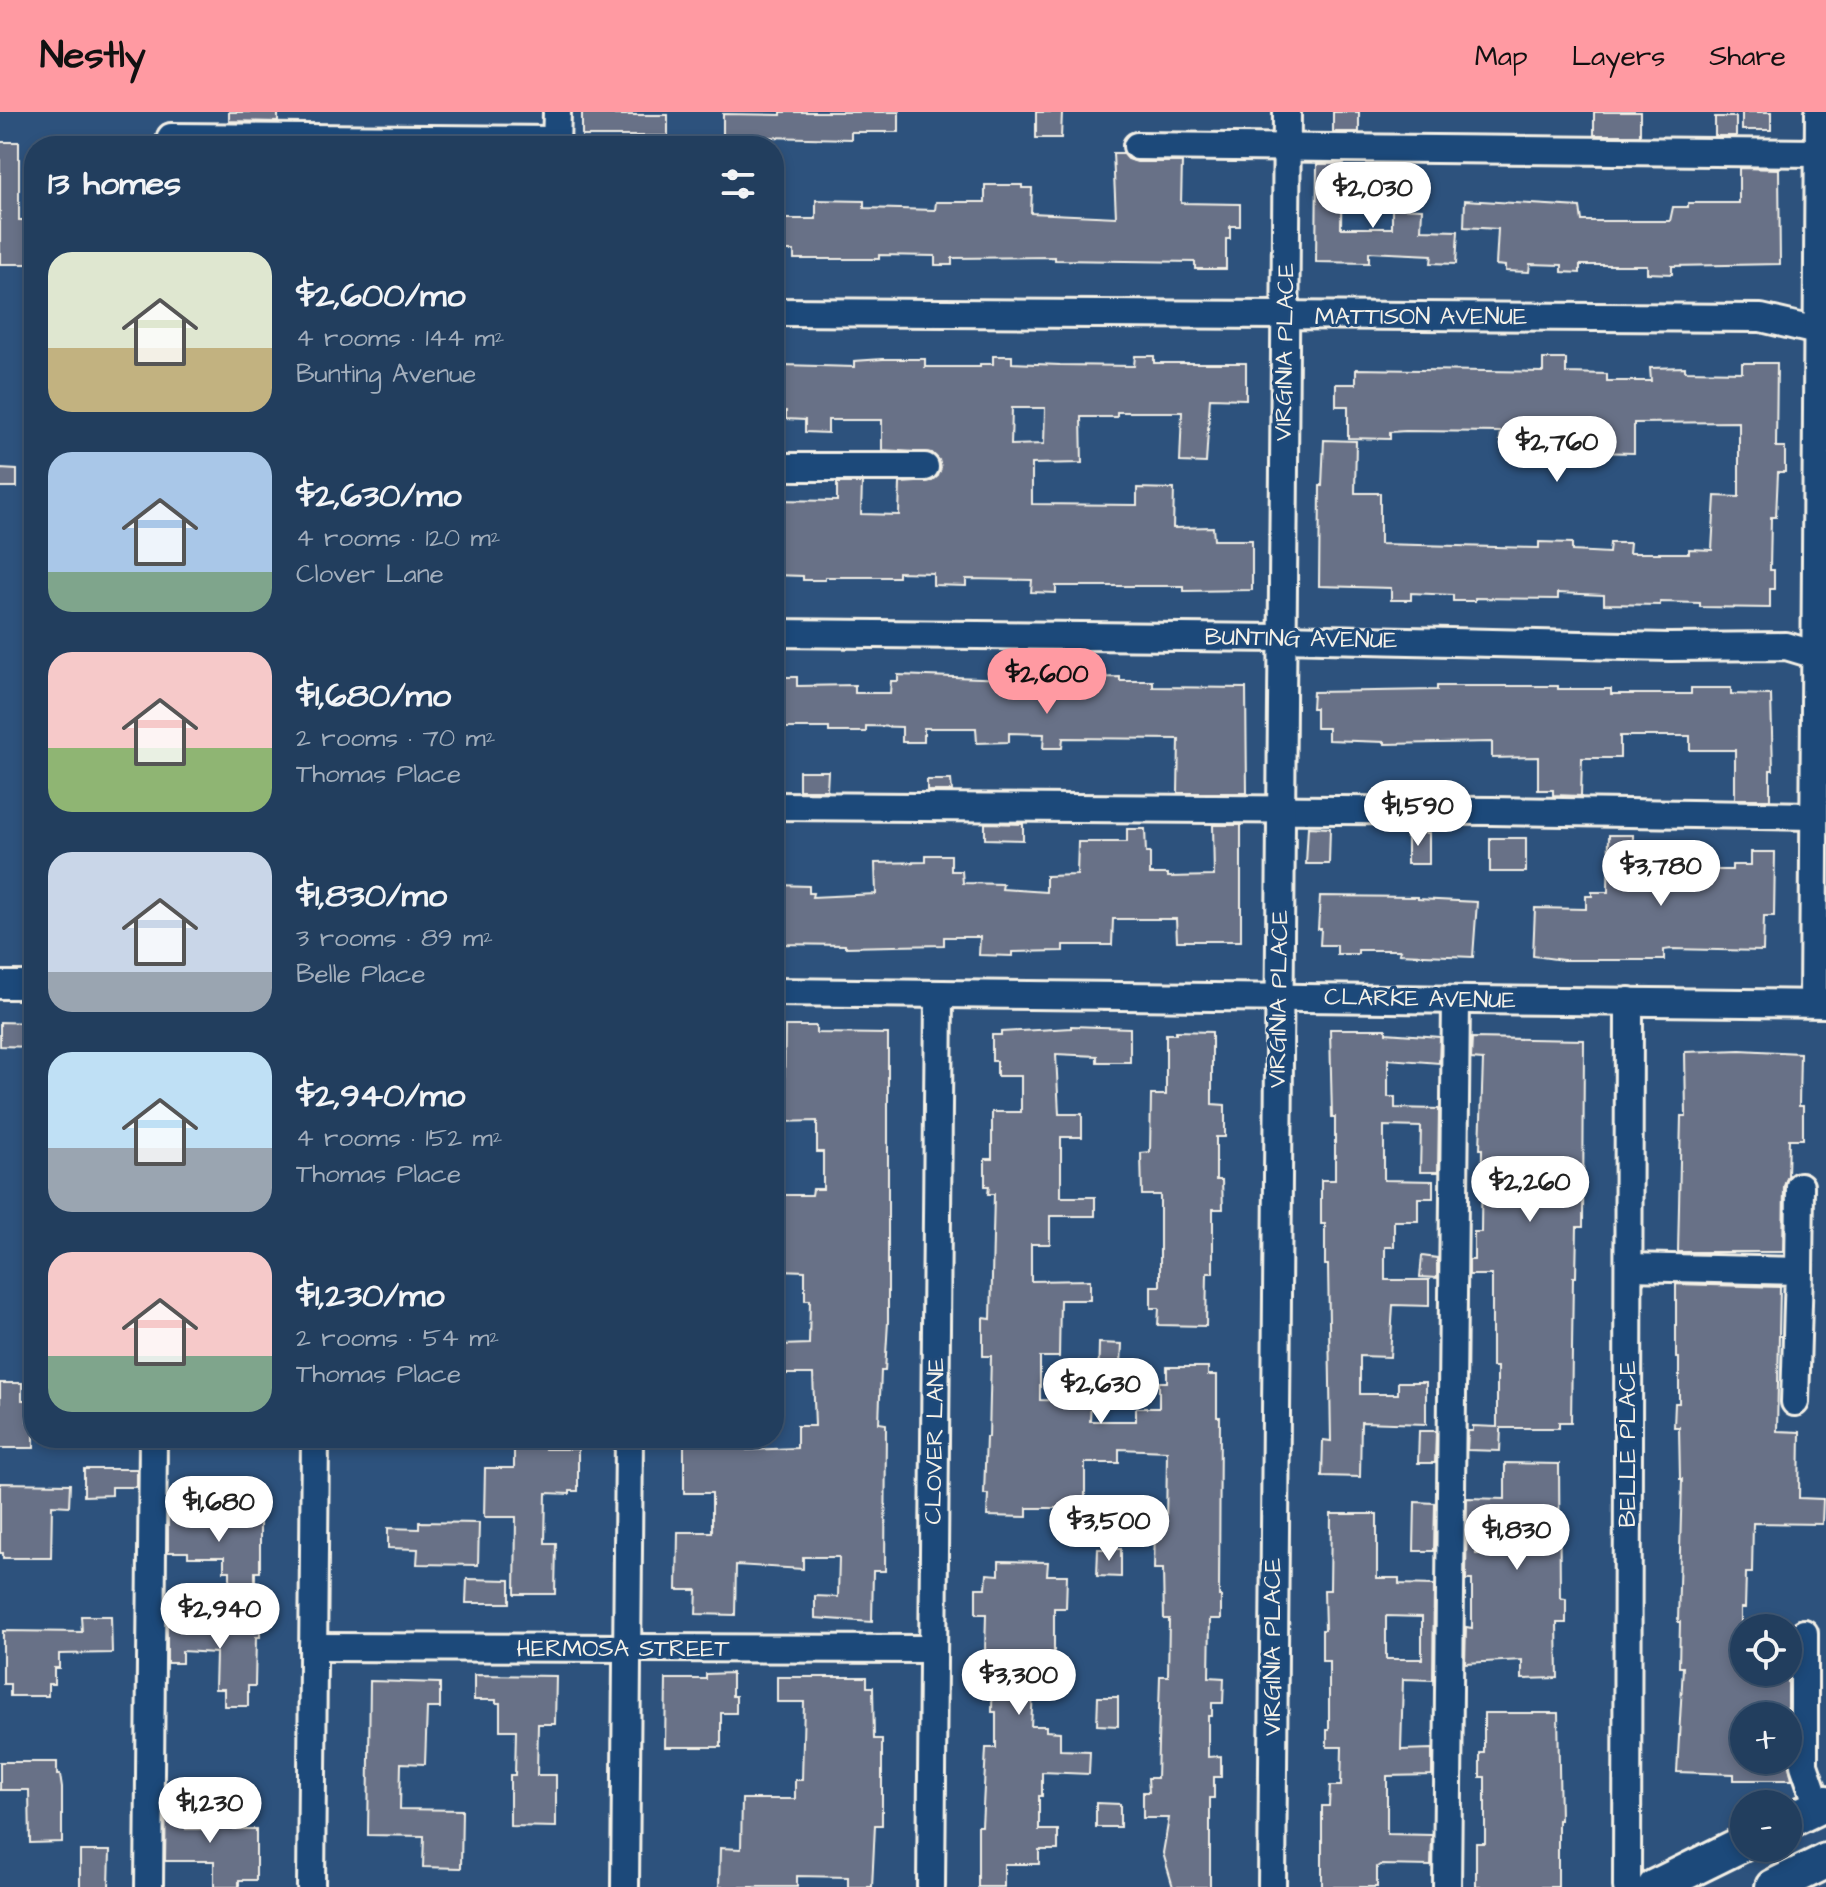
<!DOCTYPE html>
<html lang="en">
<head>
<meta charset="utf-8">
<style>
	:root { --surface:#223e5e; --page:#2e4967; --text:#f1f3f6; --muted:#a2aebc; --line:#3f5773; --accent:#ff9aa2 }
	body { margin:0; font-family:"Architects Daughter",sans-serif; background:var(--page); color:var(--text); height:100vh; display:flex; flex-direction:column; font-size:30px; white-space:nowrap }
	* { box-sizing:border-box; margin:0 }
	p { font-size:26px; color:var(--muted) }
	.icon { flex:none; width:44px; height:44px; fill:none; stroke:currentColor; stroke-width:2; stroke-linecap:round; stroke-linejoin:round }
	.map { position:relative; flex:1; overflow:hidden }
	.drawer { position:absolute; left:24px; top:24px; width:760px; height:1312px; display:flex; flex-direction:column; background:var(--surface); border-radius:32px; box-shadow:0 4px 12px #0003,0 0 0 2px var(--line) }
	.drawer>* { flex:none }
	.tools { position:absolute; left:1730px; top:1502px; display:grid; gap:16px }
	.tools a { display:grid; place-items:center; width:72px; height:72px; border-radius:50%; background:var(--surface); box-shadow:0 4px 12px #0003,0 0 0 2px var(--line); font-size:40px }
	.price { position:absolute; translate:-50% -68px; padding:0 18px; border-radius:28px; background:#fff; color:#222; font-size:26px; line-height:52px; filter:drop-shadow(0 2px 4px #0008) }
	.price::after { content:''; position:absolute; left:50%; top:48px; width:24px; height:18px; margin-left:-12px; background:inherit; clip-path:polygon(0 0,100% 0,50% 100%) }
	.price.on { background:var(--accent); color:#111 }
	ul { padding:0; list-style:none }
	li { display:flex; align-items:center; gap:24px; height:200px; padding:0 24px }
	li span { display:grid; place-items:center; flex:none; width:224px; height:160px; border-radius:24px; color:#555 }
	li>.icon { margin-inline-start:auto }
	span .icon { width:96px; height:96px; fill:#fffc; stroke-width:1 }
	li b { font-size:34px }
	h2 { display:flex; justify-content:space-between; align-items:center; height:96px; padding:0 24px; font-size:34px }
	header { display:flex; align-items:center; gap:48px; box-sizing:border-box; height:112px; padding:0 40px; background:var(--accent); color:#111 }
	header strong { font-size:38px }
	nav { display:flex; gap:44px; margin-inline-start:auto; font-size:28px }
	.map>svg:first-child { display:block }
	.building { fill:#677187; stroke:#f4f1e8; stroke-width:2; fill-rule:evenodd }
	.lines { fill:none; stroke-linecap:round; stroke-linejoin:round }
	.minor-casing { stroke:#f4f1e8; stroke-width:32 }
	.major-casing { stroke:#f4f1e8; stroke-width:40 }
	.minor { stroke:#1f4a7a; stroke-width:26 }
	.major { stroke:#1f4a7a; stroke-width:34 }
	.labels { text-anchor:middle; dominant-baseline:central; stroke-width:6; stroke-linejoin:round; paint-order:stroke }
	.street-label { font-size:24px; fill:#f4f1e8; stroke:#1f4a7a }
</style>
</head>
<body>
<header>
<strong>Nestly</strong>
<nav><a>Map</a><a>Layers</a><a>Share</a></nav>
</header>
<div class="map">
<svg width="1826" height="1775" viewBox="0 0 1826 1775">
	<rect width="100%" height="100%" fill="#2d527d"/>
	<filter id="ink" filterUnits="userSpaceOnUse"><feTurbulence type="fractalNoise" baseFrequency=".0125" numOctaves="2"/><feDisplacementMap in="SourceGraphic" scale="16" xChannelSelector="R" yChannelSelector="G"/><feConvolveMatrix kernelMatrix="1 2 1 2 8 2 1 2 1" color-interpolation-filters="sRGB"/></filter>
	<g filter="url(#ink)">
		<g class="building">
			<polygon points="229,0 278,0 278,10 229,9"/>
			<polygon points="582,0 610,0 615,1 615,3 668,3 668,24 582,24"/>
			<polygon points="781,0 899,0 899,20 851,20 851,27 723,24 723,2 781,3"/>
			<polygon points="1036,0 1062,0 1061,26 1036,26"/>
			<rect x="1333" y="0" width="26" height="20"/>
			<rect x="1594" y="0" width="46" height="23"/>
			<rect x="1742" y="0" width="29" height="18"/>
			<rect x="1715" y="5" width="21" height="19"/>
			<polygon points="0,30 19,30 19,108 34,108 34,152 0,152"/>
			<polygon points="1113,41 1123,41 1128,47 1137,50 1182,50 1181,91 1240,92 1240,114 1230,114 1230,127 1226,127 1226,157 1195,157 1195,150 1055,148 1055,145 952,146 952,153 935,153 935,144 879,143 879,147 794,147 794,139 774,139 774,107 816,107 816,88 864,89 864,96 935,98 936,90 985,90 985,73 1022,73 1022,76 1032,76 1031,101 1116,105"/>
			<polygon points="1317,52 1342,52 1341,116 1392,116 1392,96 1422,97 1421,118 1458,119 1456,152 1431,151 1432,143 1369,140 1369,151 1316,150"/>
			<polygon points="1739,56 1779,57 1780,152 1672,154 1672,162 1647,161 1647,153 1580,153 1580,161 1562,160 1562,153 1530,152 1529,160 1505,159 1505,154 1496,153 1498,117 1464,115 1465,88 1580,95 1582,109 1670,109 1673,95 1688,95 1688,91 1739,91"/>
			<path d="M993,244h19v7l48,2 74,1 1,-10h19v7h92v36l-36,-1 -4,65 -26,-1 2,-50h-65v5h-36l1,46 -50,1v40l105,1v-17l37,1 -1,39 40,-1 1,13h38v50l-68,1v-5h-128v7l-25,-1 1,-12 -66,-1v7l-33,-1v-12l-35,-1v5h-73v3h-22v-4l-29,-1v-75l63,1v-18h25l-1,31 38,1 1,-32 32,-2 6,-5 3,-8 -2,-8 -7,-7 -50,-3v-30h-54v13l-23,-1v-12l-19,-1v-8h-4l2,-46 70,2v-6l29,-2h42v8h55v-3h13zM1012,296h33l-1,36 -33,1z"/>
			<polygon points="1543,247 1566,247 1566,261 1607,262 1607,269 1651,269 1650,256 1685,255 1685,259 1742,260 1742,251 1777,251 1776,335 1785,335 1785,360 1778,360 1776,405 1771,405 1770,458 1774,458 1774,477 1770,477 1770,496 1700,495 1700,491 1660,490 1660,493 1604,492 1604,483 1558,481 1558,487 1475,486 1475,489 1453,489 1453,483 1411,481 1411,488 1391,488 1391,476 1319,474 1320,374 1322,374 1324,328 1356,329 1355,381 1380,381 1380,432 1539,436 1539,430 1572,431 1572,439 1609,441 1610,431 1630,431 1629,441 1689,441 1689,437 1712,438 1715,384 1739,385 1739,310 1634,311 1634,341 1591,340 1589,308 1550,308 1549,331 1514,331 1514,328 1500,328 1501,320 1406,319 1390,320 1390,327 1348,326 1348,294 1336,294 1336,272 1356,272 1356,257 1543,260"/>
			<polygon points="0,357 17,358 17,375 0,375"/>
			<polygon points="898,563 1008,567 1008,572 1046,572 1046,567 1120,565 1120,569 1153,569 1153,575 1246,576 1247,681 1178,681 1179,627 1063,626 1062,636 1043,636 1044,622 1009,621 1009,630 977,631 976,616 924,616 924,630 902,630 902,615 866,614 866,620 829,620 829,616 781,616 780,565 797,565 797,574 855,573 855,581 890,581 891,569 898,569"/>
			<polygon points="1437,574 1558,574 1558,577 1611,577 1611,582 1691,582 1691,576 1731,576 1731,582 1771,583 1773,658 1770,658 1770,687 1735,687 1735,638 1690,638 1690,624 1620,624 1620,646 1582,646 1581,684 1553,683 1553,678 1538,678 1538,645 1492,646 1492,630 1385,632 1385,630 1328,628 1328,616 1316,616 1316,596 1312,596 1313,580 1437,578"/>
			<polygon points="799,659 828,659 827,678 799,678"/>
			<polygon points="927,668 951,668 952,679 927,679"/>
			<polygon points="985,711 1023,712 1023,728 985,727"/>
			<polygon points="1213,713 1241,713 1241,829 1177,829 1176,807 1113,807 1112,833 1063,833 1063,839 1012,840 1012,844 979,843 980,825 944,825 944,833 845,835 845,833 778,832 778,773 809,774 809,781 813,781 812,785 876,782 875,751 926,750 926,743 951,743 951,759 962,759 963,771 1003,772 1002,777 1046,780 1046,764 1077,763 1078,730 1127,730 1127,717 1145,717 1146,741 1150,741 1150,762 1168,762 1168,765 1214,764"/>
			<polygon points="1308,715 1330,716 1329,752 1306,752"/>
			<rect x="1407" y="721" width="22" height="31"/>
			<polygon points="1609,723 1633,723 1633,732 1682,733 1681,758 1732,758 1732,753 1751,753 1751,740 1775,740 1774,804 1764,804 1763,839 1671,837 1664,838 1664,848 1563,848 1533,844 1535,796 1586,797 1586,784 1592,784 1592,780 1608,780"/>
			<rect x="1490" y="726" width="36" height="34"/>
			<polygon points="1320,784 1418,785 1418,787 1477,790 1473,845 1399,842 1400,838 1358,838 1358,842 1337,842 1337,833 1320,833 1321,817 1318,817"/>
			<polygon points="0,910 32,911 32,935 0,934"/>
			<polygon points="785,914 816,914 816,921 888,922 888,1210 885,1259 881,1259 879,1311 886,1312 885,1459 873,1459 872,1510 815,1506 815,1484 838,1485 839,1445 803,1445 803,1457 736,1453 735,1503 696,1502 697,1478 677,1478 678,1420 712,1420 712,1381 684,1381 684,1331 713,1331 713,1326 747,1326 747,1338 797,1336 797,1314 815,1314 813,1262 781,1262 781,1233 809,1232 810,1188 805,1188 805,1159 780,1158 780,1083 812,1083 813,1077 823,1077 823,1040 817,1040 817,1009 779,1010 778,979 784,978"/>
			<polygon points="1071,914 1130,916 1130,950 1097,950 1097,944 1056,942 1059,1002 1082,1002 1082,1025 1061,1025 1061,1085 1095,1085 1095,1104 1050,1104 1050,1132 1031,1132 1031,1169 1090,1168 1090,1188 1060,1188 1059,1245 1040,1245 1040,1288 1091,1289 1090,1309 1136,1309 1136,1296 1159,1296 1159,1270 1167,1270 1167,1255 1208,1255 1208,1263 1217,1263 1217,1305 1220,1305 1219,1484 1221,1484 1221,1507 1210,1507 1209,1565 1224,1566 1223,1591 1212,1591 1212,1604 1208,1604 1208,1645 1221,1644 1221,1665 1214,1665 1214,1686 1210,1686 1210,1775 1173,1775 1163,1741 1169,1706 1143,1706 1143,1680 1149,1680 1148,1666 1157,1666 1160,1564 1168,1564 1169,1507 1164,1507 1163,1457 1154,1457 1155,1416 1166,1416 1167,1339 1119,1337 1119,1351 1085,1351 1085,1396 1027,1396 1027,1405 987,1404 988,1382 984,1382 986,1325 989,1325 991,1244 983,1244 983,1206 991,1207 994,1082 988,1082 989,1074 985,1074 985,1047 992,1047 992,1000 1021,1000 1021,964 997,964 997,949 992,949 992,923 1001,923 1001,920 1071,916"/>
			<polygon points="1330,917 1386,917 1386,921 1440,925 1439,951 1388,947 1388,985 1395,985 1395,996 1439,997 1438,1060 1420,1060 1421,1015 1384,1014 1384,1068 1433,1069 1433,1086 1418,1086 1418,1109 1394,1109 1394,1135 1385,1135 1385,1168 1429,1168 1429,1194 1393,1193 1390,1245 1360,1244 1360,1282 1398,1282 1398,1270 1426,1270 1426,1312 1361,1310 1360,1365 1322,1364 1323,1328 1331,1329 1328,1153 1325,1153 1325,1112 1321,1112 1321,1068 1335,1068 1335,1005 1332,1005"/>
			<polygon points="1176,919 1212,920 1212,992 1225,993 1225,1025 1216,1025 1216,1068 1222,1068 1223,1097 1213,1097 1213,1161 1207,1161 1206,1214 1158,1213 1159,1196 1151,1196 1151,1174 1160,1174 1160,1083 1142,1083 1141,1041 1150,1040 1151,983 1166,983 1166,922 1176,922"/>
			<polygon points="1472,926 1584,928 1583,1115 1577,1115 1576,1165 1573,1165 1571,1310 1559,1310 1559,1316 1501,1316 1500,1339 1467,1338 1468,1319 1473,1319 1473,1314 1497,1315 1497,1255 1492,1255 1492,1163 1469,1163 1469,1148 1474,1148 1474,1120 1481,1120 1482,1037 1480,1037 1483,948 1471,947"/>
			<polygon points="1740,938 1800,941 1799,994 1803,994 1803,1027 1789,1027 1788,1064 1784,1074 1783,1140 1678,1140 1681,1004 1686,1004 1685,940"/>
			<polygon points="1422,1144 1437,1146 1437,1166 1420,1165"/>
			<polygon points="1676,1172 1780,1175 1777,1319 1800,1320 1799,1386 1823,1387 1822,1412 1753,1411 1752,1461 1746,1461 1745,1496 1741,1496 1741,1560 1788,1560 1788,1596 1753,1595 1753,1604 1744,1604 1744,1648 1788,1648 1792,1668 1734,1668 1734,1662 1677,1660 1683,1555 1679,1555 1680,1510 1678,1510 1682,1367 1680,1367 1679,1315 1674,1315 1675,1291 1679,1291 1679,1246 1676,1246"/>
			<polygon points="1099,1231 1122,1232 1120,1274 1098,1273"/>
			<polygon points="0,1271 22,1271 22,1288 27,1288 27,1309 34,1309 34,1336 0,1336"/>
			<polygon points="1419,1319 1436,1319 1435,1351 1418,1351"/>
			<polygon points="514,1326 546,1326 545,1337 578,1337 578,1379 570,1379 570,1382 546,1381 545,1431 556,1431 555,1482 515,1482 516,1405 484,1405 485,1356 514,1356"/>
			<path d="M1505,1351l54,1 1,134 6,1v24h-9l1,55 -36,1v-19l-57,3 1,-36 6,1v-48h-6l1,-82 38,1zM1476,1407l35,1 -1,34h-34z"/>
			<polygon points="84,1357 137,1357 137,1375 112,1375 112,1383 84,1384"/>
			<polygon points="0,1371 70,1372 69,1394 52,1393 51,1446 3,1446 3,1441 0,1441"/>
			<polygon points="1415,1390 1435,1391 1434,1439 1414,1439"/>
			<path d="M1331,1402h46v64h22v6l35,1 -1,95 -30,-1 -2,71 31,-1v26l-45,1v58l45,1 -1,31 -51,-1 -3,2v20h-55v-81h7l1,-20h11l1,-39h-15v-17h2v-69h-7v-31h3l-1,-40h6zM1386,1504l36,1v42h-36z"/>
			<polygon points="168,1404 225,1405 225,1410 260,1410 260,1460 255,1460 255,1473 230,1472 230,1459 224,1459 224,1445 188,1445 188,1440 168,1440"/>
			<polygon points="419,1410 479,1411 478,1453 417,1452 418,1437 388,1436 388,1416 419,1417"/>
			<polygon points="1098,1437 1121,1437 1121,1465 1097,1464"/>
			<polygon points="999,1449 1048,1450 1047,1463 1067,1463 1066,1496 1054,1496 1054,1548 1035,1548 1031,1614 1046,1614 1046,1619 1060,1620 1060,1638 1090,1639 1089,1662 1042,1660 1042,1684 1039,1684 1039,1718 1058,1718 1058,1738 1039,1738 1039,1752 1004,1752 1004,1775 978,1775 978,1714 982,1714 986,1636 996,1636 996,1600 992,1600 993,1542 985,1541 986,1502 976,1502 976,1476 986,1476 987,1462 999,1463"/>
			<polygon points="467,1467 510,1468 510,1491 466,1491"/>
			<polygon points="81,1504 111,1504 112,1541 59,1542 59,1556 54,1556 54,1572 48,1572 48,1584 10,1584 10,1572 3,1572 3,1519 82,1520"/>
			<polygon points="167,1506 260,1508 260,1525 256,1525 255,1574 248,1574 248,1594 224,1594 224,1577 215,1577 216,1541 182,1539 182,1551 167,1551"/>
			<polygon points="732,1561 732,1584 736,1584 736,1601 721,1601 721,1635 665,1635 666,1567 706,1567 706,1562"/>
			<polygon points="474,1563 556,1564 555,1612 538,1612 537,1663 556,1663 556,1715 510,1714 510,1663 515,1663 516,1618 500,1618 500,1591 496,1591 496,1588 474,1588"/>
			<polygon points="777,1565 867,1565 867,1575 873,1575 874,1627 882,1627 882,1713 875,1713 872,1775 848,1775 848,1765 797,1764 797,1775 719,1775 720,1736 741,1737 742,1687 795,1687 795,1668 802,1668 804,1590 777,1590"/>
			<polygon points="370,1569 440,1571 440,1596 427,1596 425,1652 401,1651 400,1697 462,1698 461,1756 423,1755 424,1724 368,1723"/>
			<polygon points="1098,1585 1118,1585 1118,1614 1097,1613"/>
			<polygon points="1484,1601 1558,1601 1560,1708 1558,1708 1558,1775 1476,1775 1476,1731 1485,1731 1485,1665 1480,1665 1480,1641 1484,1641"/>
			<polygon points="0,1650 57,1650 57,1663 60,1663 62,1676 62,1730 30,1731 29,1678 0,1678"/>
			<polygon points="186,1680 186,1717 256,1717 256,1768 239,1768 239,1775 214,1775 214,1749 165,1749 166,1681"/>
			<polygon points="1096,1691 1120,1692 1120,1715 1096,1715"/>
			<polygon points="80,1739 110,1739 109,1775 80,1775"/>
		</g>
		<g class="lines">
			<defs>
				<g id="minor">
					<polyline points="171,25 556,28"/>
					<polyline points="556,34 557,0"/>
					<polyline points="1137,34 1819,41"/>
					<polyline points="774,200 1761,206 1826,221"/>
					<polyline points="774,355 925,355"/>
					<polyline points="774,521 1282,526 1669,535 1786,534 1826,546"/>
					<polyline points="774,694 1492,699 1814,704"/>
					<polyline points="0,873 34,873"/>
					<polyline points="774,880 1826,892"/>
					<polyline points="1813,891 1819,0"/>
					<polyline points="1629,1155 1799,1159 1795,1290"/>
					<polyline points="1799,1159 1800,1074"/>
					<polyline points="1804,1521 1804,1653 1818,1694"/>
					<polyline points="313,1535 933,1537"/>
					<polyline points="149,1775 153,1326"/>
					<polyline points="311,1775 315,1326"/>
					<polyline points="625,1775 629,1326"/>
					<polyline points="931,1775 939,882"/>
					<polyline points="1272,1775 1287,0"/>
					<polyline points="1447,1775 1456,888"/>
					<polyline points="1627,1775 1629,889"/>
				</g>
				<g id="major">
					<polyline points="1788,1709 1826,1691"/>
					<polyline points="1655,1775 1744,1731"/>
					<polyline points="1773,1775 1826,1749"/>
				</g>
			</defs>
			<use href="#minor" class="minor-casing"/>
			<use href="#major" class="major-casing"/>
			<use href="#minor" class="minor"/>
			<use href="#major" class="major"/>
		</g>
	</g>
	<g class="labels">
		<g class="street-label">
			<text x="1421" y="205">MATTISON AVENUE</text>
			<text transform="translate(1285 240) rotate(-89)">VIRGINIA PLACE</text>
			<text transform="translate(1301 527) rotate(1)">BUNTING AVENUE</text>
			<text transform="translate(1279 887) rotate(-89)">VIRGINIA PLACE</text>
			<text transform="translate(1420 887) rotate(1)">CLARKE AVENUE</text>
			<text transform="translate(935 1329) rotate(-89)">CLOVER LANE</text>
			<text transform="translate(1628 1332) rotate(-90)">BELLE PLACE</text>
			<text transform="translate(1273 1535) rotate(-90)">VIRGINIA PLACE</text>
			<text x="623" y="1537">HERMOSA STREET</text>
		</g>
	</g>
</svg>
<div class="tools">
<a><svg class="icon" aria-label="locate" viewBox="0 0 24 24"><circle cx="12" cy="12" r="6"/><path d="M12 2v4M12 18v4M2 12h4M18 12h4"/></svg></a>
<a>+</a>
<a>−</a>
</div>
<b class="price" style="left:1373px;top:118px">$2,030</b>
<b class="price" style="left:1557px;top:372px">$2,760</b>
<b class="price on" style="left:1047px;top:604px">$2,600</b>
<b class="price" style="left:1418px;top:736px">$1,590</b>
<b class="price" style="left:1661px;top:796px">$3,780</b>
<b class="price" style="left:1530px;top:1112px">$2,260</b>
<b class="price" style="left:1101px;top:1314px">$2,630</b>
<b class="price" style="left:219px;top:1432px">$1,680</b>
<b class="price" style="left:1109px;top:1451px">$3,500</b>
<b class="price" style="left:1517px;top:1460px">$1,830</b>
<b class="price" style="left:220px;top:1539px">$2,940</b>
<b class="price" style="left:1019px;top:1605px">$3,300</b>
<b class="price" style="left:210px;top:1733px">$1,230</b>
<section class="drawer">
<h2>13 homes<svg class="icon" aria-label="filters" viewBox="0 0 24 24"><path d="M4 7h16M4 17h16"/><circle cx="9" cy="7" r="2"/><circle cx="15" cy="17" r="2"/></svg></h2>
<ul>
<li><span style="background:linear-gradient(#dfe7d0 60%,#c2b280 0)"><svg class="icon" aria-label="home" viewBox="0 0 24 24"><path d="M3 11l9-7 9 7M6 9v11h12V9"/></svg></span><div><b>$2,600/mo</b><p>4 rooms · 144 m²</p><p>Bunting Avenue</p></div></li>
<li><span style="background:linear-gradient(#a9c7e8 75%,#7fa58c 0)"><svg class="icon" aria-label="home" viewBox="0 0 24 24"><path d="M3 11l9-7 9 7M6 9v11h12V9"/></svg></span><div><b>$2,630/mo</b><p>4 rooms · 120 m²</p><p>Clover Lane</p></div></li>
<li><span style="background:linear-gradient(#f6c9c9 60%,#8fb573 0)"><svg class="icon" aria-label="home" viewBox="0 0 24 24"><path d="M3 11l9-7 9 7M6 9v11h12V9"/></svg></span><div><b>$1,680/mo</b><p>2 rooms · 70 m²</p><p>Thomas Place</p></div></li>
<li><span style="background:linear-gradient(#c9d6e8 75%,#9aa5b1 0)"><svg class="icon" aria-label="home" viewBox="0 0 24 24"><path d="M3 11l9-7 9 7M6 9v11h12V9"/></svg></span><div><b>$1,830/mo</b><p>3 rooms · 89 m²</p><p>Belle Place</p></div></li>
<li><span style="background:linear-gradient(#bfe0f5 60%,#9aa5b1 0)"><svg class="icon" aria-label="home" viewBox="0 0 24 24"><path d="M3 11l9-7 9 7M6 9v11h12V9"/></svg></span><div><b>$2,940/mo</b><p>4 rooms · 152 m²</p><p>Thomas Place</p></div></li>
<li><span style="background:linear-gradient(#f6c9c9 65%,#7fa58c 0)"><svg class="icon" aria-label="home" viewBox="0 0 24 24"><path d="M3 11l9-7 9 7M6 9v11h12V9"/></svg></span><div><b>$1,230/mo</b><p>2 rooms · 54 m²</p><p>Thomas Place</p></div></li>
</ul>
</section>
</div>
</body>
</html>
